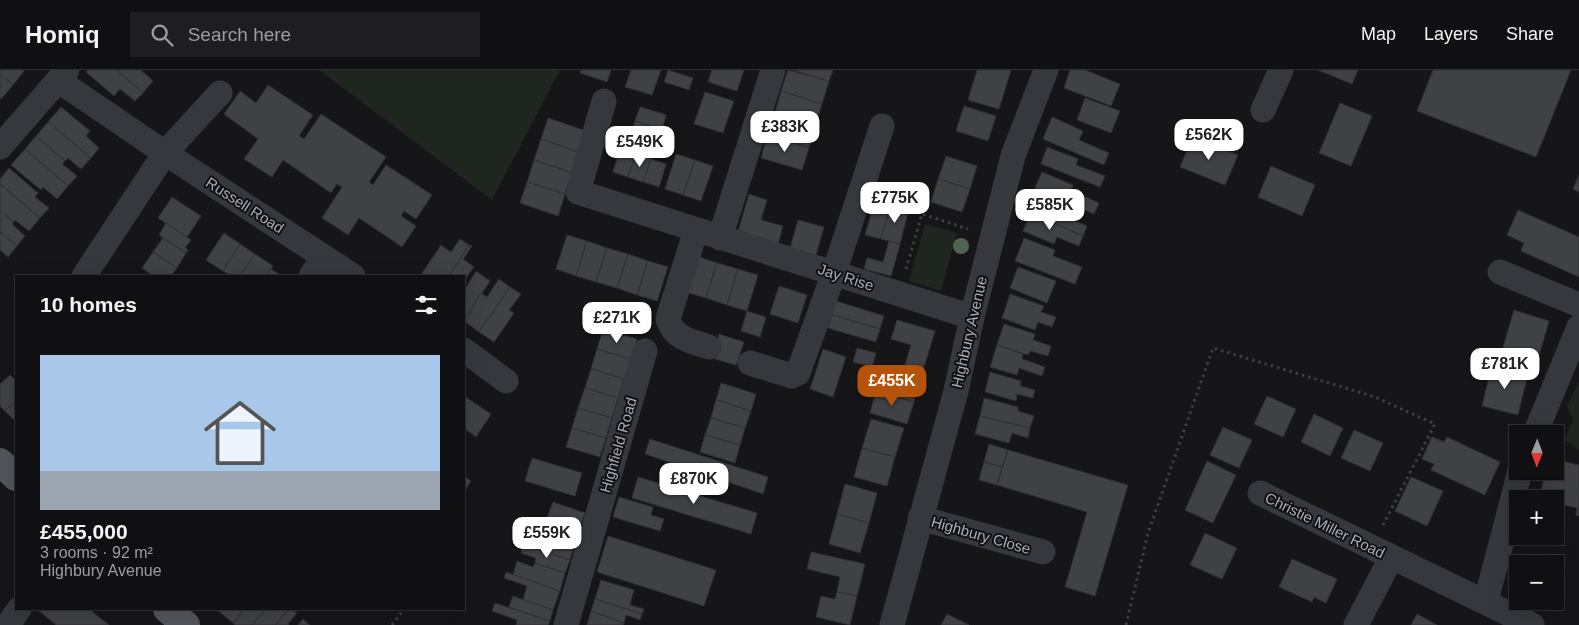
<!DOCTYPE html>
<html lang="en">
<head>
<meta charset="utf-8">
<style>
	:root { --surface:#101012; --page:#1e1e20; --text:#f1f3f6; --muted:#9c9d9f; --line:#303032; --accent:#b45309 }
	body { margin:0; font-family:Helvetica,sans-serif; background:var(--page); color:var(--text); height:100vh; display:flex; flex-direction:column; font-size:19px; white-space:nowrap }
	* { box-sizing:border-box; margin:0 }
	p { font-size:16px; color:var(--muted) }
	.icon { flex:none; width:28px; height:28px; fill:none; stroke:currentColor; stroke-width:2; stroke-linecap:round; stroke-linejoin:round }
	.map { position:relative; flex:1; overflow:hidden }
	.drawer { position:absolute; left:15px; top:205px; width:450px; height:335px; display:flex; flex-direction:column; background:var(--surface); border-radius:0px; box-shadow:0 5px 20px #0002,0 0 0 1px var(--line) }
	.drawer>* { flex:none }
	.needle { width:32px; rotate:181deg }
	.controls { position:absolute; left:1509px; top:355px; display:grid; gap:10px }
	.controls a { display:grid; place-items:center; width:55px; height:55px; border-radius:0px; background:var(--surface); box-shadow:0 5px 20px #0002,0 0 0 1px var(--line); font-size:25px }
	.price { position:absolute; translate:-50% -42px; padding:0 11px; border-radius:10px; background:#fff; color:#222; font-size:16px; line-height:32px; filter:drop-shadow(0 1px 2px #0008) }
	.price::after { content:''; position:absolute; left:50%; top:30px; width:15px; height:11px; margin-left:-8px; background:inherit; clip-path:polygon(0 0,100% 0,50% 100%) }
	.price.current { background:var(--accent); color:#fff }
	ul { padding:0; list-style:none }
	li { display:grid; align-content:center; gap:10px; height:265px; padding:0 25px }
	li span { display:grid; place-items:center; height:155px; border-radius:0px; color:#555 }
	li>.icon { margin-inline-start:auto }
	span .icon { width:90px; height:90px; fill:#fffc; stroke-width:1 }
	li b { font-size:21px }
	h2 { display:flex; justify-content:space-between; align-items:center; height:60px; padding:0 25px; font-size:21px }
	header { display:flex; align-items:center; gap:30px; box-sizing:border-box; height:70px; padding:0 25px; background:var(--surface); border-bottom:1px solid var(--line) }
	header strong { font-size:24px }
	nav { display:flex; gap:28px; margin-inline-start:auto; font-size:18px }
	.search { width:350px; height:45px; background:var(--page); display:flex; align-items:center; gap:12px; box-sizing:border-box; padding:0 18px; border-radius:0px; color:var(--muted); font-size:19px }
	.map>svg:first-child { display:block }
	.green { fill:#1e261f }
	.building { fill:#404145; stroke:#303034 }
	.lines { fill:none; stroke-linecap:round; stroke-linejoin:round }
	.path { stroke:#3d3f44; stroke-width:3; stroke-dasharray:2.5 4; stroke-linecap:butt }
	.minor { stroke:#37383d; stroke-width:25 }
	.major { stroke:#53555c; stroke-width:28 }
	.tree { fill:#506452 }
	.labels { text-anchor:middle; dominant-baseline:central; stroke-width:4; stroke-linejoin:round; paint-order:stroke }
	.street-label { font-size:15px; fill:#a8adb8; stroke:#111113 }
</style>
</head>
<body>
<header>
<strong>Homiq</strong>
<div class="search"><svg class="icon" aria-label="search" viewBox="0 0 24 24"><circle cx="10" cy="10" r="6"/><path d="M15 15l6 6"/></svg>Search here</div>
<nav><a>Map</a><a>Layers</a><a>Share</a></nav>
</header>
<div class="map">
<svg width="1579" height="555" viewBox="0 0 1579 555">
	<rect width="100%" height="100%" fill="#161618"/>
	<g class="green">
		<polygon points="319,0 560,0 492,130"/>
		<polygon points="925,154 957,163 941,221 909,211"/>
		<polygon points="1579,312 1579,380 1564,370 1573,350 1567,336"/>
	</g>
	<g class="building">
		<polygon points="0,0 23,0 24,1 13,15 0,4"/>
		<polygon points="88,0 117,0 143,23 135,31 120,19 114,26 86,2"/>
		<polygon points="117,0 141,0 153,11 143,23"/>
		<polygon points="581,0 611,0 607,12 580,3"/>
		<polygon points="631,0 661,0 652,25 625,17"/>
		<polygon points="668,0 693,8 689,20 664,12"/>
		<polygon points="712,0 744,0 737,21 708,12"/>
		<polygon points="788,0 829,11 822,34 781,21"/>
		<polygon points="792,0 833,0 829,11"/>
		<polygon points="977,0 1011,0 999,39 968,30"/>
		<polygon points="1070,0 1085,0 1120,14 1111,36 1064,18"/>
		<polygon points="1318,0 1358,0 1352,14"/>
		<polygon points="1433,0 1571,0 1536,87 1417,41"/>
		<polygon points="0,4 13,15 1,29 0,29"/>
		<polygon points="268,15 313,45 299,66 304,69 321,44 386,87 369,112 373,115 386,95 432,125 416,149 404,141 401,146 416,156 402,177 359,148 348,165 322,148 342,117 337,114 331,123 283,90 272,107 244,89 258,69 224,44 240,21 256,33"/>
		<polygon points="781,21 822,34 815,56 775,43"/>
		<polygon points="705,22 734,31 723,63 694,54"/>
		<polygon points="1085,28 1120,41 1111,63 1077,50"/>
		<polygon points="1340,33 1372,46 1351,96 1319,83"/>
		<polygon points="964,36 996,46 988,71 956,61"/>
		<polygon points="61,37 90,61 86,66 99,78 91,88 48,52"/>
		<polygon points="640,37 666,45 652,90 625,81"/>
		<polygon points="640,37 666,45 662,60 635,51"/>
		<polygon points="775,43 815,56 809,78 767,65"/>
		<polygon points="1052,47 1083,61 1079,70 1109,83 1104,95 1043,69"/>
		<polygon points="548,48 586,61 579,82 541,69"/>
		<polygon points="635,51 662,60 657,75 630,66"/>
		<polygon points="48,52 91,88 81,99 68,88 65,91 36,66"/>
		<polygon points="767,65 809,78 802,100 761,88"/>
		<polygon points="36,66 65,91 62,94 77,106 68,116 25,79"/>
		<polygon points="630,66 657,75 652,90 625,81"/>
		<polygon points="1193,66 1238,85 1225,115 1180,97"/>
		<polygon points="541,69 579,82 572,103 534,90"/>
		<polygon points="1047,77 1078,89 1076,95 1105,106 1100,117 1041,94"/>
		<polygon points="25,79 68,116 57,129 43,117 41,120 11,95"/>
		<polygon points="620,79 666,94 659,117 613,102"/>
		<polygon points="620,79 636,84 628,107 613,102"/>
		<polygon points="636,84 651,89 643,112 628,107"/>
		<polygon points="676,84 695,90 683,125 665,119"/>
		<polygon points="946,86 977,96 970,119 938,109"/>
		<polygon points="651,89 666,94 659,117 643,112"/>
		<polygon points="534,90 572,103 565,124 527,112"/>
		<polygon points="695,90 713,96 701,131 683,125"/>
		<polygon points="1271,96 1315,115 1302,146 1258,127"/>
		<polygon points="9,98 38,123 35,127 49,138 40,148 0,114 0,109"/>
		<polygon points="1042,102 1073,115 1071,120 1099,133 1094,144 1035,118"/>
		<polygon points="1579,105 1579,122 1573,119"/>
		<polygon points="938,109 970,119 962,142 931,132"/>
		<polygon points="527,112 565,124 558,146 520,133"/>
		<polygon points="0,114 40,148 29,161 15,150 14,152 0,140"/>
		<polygon points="749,124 767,130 761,150 783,156 778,174 738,162"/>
		<polygon points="172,127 201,146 187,167 158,148"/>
		<polygon points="1038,127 1068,141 1066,147 1087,156 1083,166 1031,143"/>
		<polygon points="875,130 891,134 881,169 865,165"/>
		<polygon points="891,134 909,139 900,174 881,169"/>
		<polygon points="0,140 14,152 12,154 25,166 17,176 0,162"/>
		<polygon points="1518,140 1579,167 1579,207 1521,181 1524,173 1507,165"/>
		<polygon points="1031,143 1083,166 1079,176 1057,167 1054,174 1023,161"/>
		<polygon points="798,150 824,157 816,185 790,178"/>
		<polygon points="166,153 191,170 185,178 188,180 186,183 159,165"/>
		<polygon points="0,162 17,176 8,187 0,180"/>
		<polygon points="224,163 240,174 223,201 206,190"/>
		<polygon points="567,165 587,171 576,206 556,199"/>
		<polygon points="163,168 186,183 177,198 153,182"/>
		<polygon points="1024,168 1055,180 1053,186 1082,197 1075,214 1015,191"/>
		<polygon points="460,169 469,175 449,206 420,206 441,175 451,182"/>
		<polygon points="587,171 607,178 596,212 576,206"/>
		<polygon points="889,171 900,174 891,206 864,199 867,188 883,192"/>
		<polygon points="240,174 255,184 240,206 231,206 223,201"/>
		<polygon points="469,175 472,176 463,189 474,197 464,210 467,212 464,216 464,206 449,206"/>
		<polygon points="607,178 628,184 617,218 596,212"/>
		<polygon points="153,182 177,198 171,206 154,206 142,198"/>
		<polygon points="255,184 273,196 271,199 265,206 240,206"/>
		<polygon points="628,184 648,191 637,225 617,218"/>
		<polygon points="696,186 717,193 706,228 685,222"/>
		<polygon points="648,191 668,197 657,231 637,225"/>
		<polygon points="717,193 738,199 727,235 706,228"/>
		<polygon points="1018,197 1056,211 1047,233 1010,218"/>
		<polygon points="271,199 282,206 265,206"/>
		<polygon points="738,199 758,205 747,241 727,235"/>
		<polygon points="476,201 490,211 464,251 464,221"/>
		<polygon points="499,209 510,217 479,262 464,251 481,223 487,227"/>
		<polygon points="779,216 807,225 798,253 770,244"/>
		<polygon points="510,217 521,224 509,240 514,243 494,272 479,262"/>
		<polygon points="1010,224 1044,236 1041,242 1056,247 1052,257 1038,252 1035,260 1002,248"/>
		<polygon points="836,231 884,246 880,259 832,245"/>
		<polygon points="1514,240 1549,251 1537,292 1502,281"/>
		<polygon points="747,241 766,247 760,267 741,261"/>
		<polygon points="832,245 880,259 876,272 828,258"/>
		<polygon points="897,250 935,261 920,310 902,305 911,275 891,269"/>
		<polygon points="1004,254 1035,264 1033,270 1051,276 1048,286 1030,281 1028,285 997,275"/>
		<polygon points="603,259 637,269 631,289 597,279"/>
		<polygon points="719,264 744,272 736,295 712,288"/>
		<polygon points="997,275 1023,284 1022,289 1045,297 1042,306 1019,298 1017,305 990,297"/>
		<polygon points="857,278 876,283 872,297 853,292"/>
		<polygon points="597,279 631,289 624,309 591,299"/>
		<polygon points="823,279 846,287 833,327 810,319"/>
		<polygon points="1492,295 1528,304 1518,345 1482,336"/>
		<polygon points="591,299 624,309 618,328 585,318"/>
		<polygon points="883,299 920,310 914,332 876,321"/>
		<polygon points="990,302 1021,311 1020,316 1035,320 1033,328 1017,324 1016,331 985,322"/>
		<polygon points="10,305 16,311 16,330 5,341 0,336 0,314"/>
		<polygon points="721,313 756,324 751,341 716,330"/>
		<polygon points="585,318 618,328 612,348 578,338"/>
		<polygon points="876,321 914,332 907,354 870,343"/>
		<polygon points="464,326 491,344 476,367 464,358"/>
		<polygon points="1267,326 1296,339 1283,367 1254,354"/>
		<polygon points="984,328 1018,337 1018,341 1034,346 1030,358 980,346"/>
		<polygon points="16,330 16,352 5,341"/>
		<polygon points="716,330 751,341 745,358 711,348"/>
		<polygon points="578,338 612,348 606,368 572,358"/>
		<polygon points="1314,344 1343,358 1330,386 1301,372"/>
		<polygon points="980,346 1030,358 1028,368 1012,363 1009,373 975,364"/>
		<polygon points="711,348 745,358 740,375 705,365"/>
		<polygon points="871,349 904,358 895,387 862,378"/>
		<polygon points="1223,357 1252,370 1239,398 1210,385"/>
		<polygon points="572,358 606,368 600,387 566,377"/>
		<polygon points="1354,360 1383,373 1370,401 1341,388"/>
		<polygon points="705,365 740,375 735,393 700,382"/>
		<polygon points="1432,367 1444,372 1447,367 1500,392 1485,425 1431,400 1434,394 1422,389"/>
		<polygon points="650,369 768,407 763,424 645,384"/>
		<polygon points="989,374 1008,380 1002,397 984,392"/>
		<polygon points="862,378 895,387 887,416 854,407"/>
		<polygon points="1008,380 1128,415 1095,526 1065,517 1087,442 997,415"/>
		<polygon points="532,388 582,403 575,426 525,411"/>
		<polygon points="1555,389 1579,395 1579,446 1576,445 1577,438 1555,433 1555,429 1539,429 1546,401 1555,401"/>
		<polygon points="1207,391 1236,405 1213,453 1185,440"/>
		<polygon points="984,392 1002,397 997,415 979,410"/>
		<polygon points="464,406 471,411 464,422"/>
		<polygon points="638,407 757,443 751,464 632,428"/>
		<polygon points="1411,407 1443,421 1427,456 1395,441"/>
		<polygon points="845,414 877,423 869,453 837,444"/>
		<polygon points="619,427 653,437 651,445 664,449 660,461 613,447"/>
		<polygon points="553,432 585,443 579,459 547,448"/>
		<polygon points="837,444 869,453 860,483 829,474"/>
		<polygon points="547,448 579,459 574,477 541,466"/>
		<polygon points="1205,463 1237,478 1222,509 1190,495"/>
		<polygon points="527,466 541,471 541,466 574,477 570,490 524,475"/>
		<polygon points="608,466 716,500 704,536 597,502"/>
		<polygon points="524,475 570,490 565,503 535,493 536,488 521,483"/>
		<polygon points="811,482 865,494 857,526 837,522 840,507 807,499"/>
		<polygon points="1292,489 1337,509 1326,533 1314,527 1312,532 1279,517"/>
		<polygon points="517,491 533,497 535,493 565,503 560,521 513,505"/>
		<polygon points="506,502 560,521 553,540 523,530 527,516 504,508"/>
		<polygon points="601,510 634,520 630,535 644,539 642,544 595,529"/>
		<polygon points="837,522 857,526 850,555 816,547 821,526 835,529"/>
		<polygon points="513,526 553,540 550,551 509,537"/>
		<polygon points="595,529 642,544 640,550 626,545 624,553 591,541"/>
		<polygon points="495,533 550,551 548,555 516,555 517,550 492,541"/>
		<polygon points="37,539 89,539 109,555 56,555"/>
		<polygon points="216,539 245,539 233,553"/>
		<polygon points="245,539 266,539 252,555 235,555 233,553"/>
		<polygon points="266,539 271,540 272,539 289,539 275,555 252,555"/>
		<polygon points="289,539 291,539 297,543 288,554 289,555 275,555"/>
		<polygon points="591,541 624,553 623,555 587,555"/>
		<polygon points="947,544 969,555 941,555"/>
		<polygon points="1417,544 1437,555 1411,555"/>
		<polygon points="303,549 308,554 310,555 298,555"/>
	</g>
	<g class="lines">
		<g class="path">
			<polyline points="906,199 922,144 968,159"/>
			<polyline points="392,555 404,539"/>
			<polyline points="1126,555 1148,463 1213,278 1375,327 1435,354 1383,455"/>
		</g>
		<g class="minor">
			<polyline points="59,11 165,83 353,206"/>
			<polyline points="604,31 578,122 972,247"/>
			<polyline points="1263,40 1281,0"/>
			<polyline points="0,77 67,0"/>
			<path d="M696,160l-28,89c6,20 23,22 41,28"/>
			<polyline points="720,168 773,0"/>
			<polyline points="1500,202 1579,235"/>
			<polyline points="84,206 165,83 220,23"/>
			<polyline points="311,206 324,187"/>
			<polyline points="464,280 506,311"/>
			<polyline points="750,293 792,306 798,303 834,203 882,56"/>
			<polyline points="1535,364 1579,257"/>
			<polyline points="1260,423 1532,555"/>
			<polyline points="920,448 1043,482"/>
			<polyline points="1486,531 1520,401"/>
			<polyline points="8,555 19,539"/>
			<polyline points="566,555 645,281"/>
			<polyline points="892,555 956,321 972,247 1013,86 1046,0"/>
			<polyline points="1356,555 1391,488"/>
		</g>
		<g class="major">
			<polyline points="0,392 16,407"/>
			<polyline points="167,539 186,555"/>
		</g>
	</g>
	<circle class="tree" cx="961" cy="176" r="8"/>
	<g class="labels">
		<g class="street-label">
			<text transform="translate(245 135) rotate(33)">Russell Road</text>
			<text transform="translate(846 207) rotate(18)">Jay Rise</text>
			<text transform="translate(969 262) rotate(-77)">Highbury Avenue</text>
			<text transform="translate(618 375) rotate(-74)">Highfield Road</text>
			<text transform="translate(1325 455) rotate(26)">Christie Miller Road</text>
			<text transform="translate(981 465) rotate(16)">Highbury Close</text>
		</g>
	</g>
</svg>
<div class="controls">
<a><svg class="needle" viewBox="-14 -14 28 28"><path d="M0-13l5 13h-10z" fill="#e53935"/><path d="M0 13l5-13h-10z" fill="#9c9d9f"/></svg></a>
<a>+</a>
<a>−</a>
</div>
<b class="price" style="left:785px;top:83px">£383K</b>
<b class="price" style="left:1209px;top:91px">£562K</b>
<b class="price" style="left:640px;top:98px">£549K</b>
<b class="price" style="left:895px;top:154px">£775K</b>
<b class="price" style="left:1050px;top:161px">£585K</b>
<b class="price" style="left:617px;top:274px">£271K</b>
<b class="price" style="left:1505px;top:320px">£781K</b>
<b class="price current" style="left:892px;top:337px">£455K</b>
<b class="price" style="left:694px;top:435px">£870K</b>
<b class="price" style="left:547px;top:489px">£559K</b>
<section class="drawer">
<h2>10 homes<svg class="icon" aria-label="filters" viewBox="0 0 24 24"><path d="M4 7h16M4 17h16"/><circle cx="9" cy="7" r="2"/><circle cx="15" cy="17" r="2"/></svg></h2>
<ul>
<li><span style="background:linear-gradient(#a9c7e8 75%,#9aa5b1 0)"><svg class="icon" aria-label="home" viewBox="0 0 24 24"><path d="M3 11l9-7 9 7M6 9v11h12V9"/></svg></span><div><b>£455,000</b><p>3 rooms · 92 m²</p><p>Highbury Avenue</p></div></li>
</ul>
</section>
</div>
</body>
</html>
